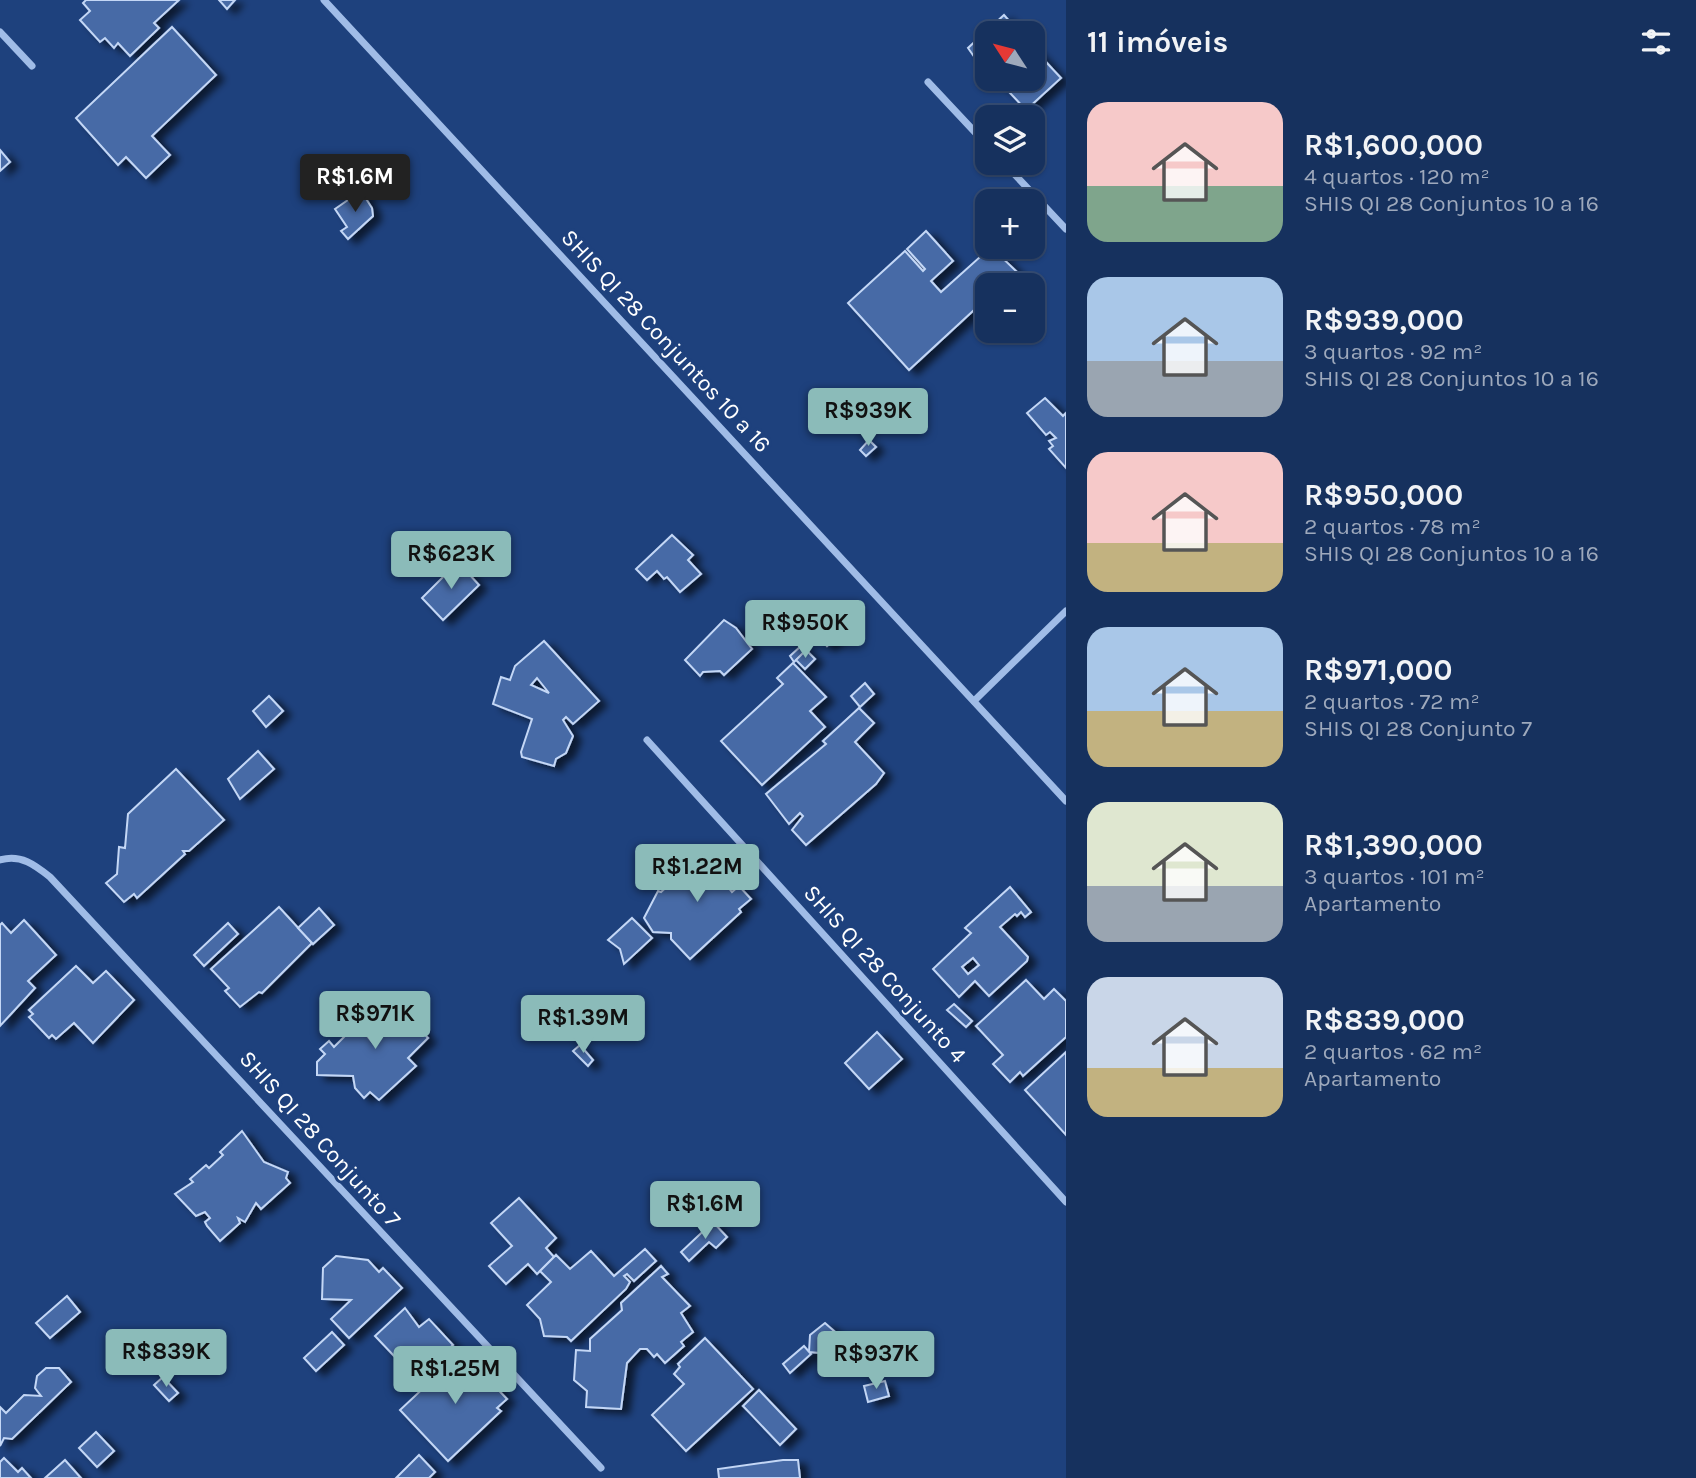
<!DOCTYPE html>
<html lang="pt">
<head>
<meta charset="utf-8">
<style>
	:root { --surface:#16315e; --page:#233d67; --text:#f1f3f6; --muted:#9ea9bc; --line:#354c73; --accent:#8bbbb9 }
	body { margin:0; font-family:Karla,sans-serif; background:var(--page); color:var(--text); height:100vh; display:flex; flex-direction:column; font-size:26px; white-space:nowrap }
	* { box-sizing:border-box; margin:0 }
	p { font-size:23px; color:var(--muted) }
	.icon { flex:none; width:38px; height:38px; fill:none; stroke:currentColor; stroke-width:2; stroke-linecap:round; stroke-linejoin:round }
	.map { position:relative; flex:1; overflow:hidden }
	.details { display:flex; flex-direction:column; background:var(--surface); width:630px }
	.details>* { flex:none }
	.needle { width:46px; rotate:306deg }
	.tools { position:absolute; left:975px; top:21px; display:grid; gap:14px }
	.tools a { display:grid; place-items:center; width:70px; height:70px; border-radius:14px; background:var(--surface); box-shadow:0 2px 5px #0004,0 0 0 2px var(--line); font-size:35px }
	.price { position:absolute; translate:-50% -60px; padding:0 16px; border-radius:7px; background:var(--accent); color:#111; font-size:23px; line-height:46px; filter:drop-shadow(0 2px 4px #0008) }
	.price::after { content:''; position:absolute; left:50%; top:42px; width:21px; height:16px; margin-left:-10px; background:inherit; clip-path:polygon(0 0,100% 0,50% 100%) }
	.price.on { background:#222; color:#fff }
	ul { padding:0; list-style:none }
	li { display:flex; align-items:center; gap:21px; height:175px; padding:0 21px }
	li span { display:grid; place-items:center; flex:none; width:196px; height:140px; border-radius:21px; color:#555 }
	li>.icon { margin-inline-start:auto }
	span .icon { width:84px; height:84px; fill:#fffc; stroke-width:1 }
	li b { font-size:30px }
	h2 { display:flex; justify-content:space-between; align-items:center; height:84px; padding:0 21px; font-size:30px }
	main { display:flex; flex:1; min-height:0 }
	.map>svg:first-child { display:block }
	.building { fill:#466ba6; stroke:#c4d7f6; stroke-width:2; fill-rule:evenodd; filter:url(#shadow) }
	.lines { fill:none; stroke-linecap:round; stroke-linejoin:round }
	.minor { stroke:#a0bce7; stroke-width:7 }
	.labels { text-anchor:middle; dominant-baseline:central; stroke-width:6; stroke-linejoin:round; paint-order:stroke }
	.street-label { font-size:23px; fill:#fff; stroke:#1e417d }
</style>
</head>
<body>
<main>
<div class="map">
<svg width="1066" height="1478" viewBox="0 0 1066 1478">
	<defs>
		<filter id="shadow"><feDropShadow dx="8" dy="4.5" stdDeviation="3.5" flood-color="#0009"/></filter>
	</defs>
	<rect width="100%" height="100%" fill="#1e417d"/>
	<g class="building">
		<polygon points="86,0 179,0 154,23 159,28 130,56 118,43 114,48 105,38 100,42 80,20 90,11 83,3"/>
		<polygon points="219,0 235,0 227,9"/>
		<polygon points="1004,15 1020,33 987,33 987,75 968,48"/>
		<polygon points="172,27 216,75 152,136 170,155 146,178 126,157 118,165 76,118"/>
		<polygon points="1032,47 1061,78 1026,110 997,79 1032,79"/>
		<polygon points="0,150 10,162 0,171"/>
		<polygon points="361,191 372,208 373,216 348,239 341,231 347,227 335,209"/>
		<polygon points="926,231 953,261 931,281 941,292 991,247 1016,271 1001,285 987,285 987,298 909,370 848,303 905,251 923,271 925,269 907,249"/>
		<polygon points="1045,398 1063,416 1066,413 1066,468 1049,449 1053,446 1049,441 1056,438 1050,432 1046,435 1027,413"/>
		<polygon points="869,440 876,447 866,456 860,450"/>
		<polygon points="672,535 693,555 688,560 701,574 680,592 667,577 664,579 657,571 647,580 636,569"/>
		<polygon points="458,562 479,585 443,620 422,598"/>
		<polygon points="724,620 736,628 752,649 724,675 720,671 703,672 700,676 685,660"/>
		<polygon points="832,627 839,635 827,646 820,638"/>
		<path d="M544,641l55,60 -26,23 -7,-7 -3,3 10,16 -7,17 -10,6 -2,7 -32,-9 -1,-5 11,-33 -39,-15 8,-27 9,3 5,-14zM537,678l12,15 -18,-8z"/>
		<polygon points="801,646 806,651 794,662 790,656"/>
		<polygon points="806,650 815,659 805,669 796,660"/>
		<polygon points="793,663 826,697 810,711 825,727 762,785 721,741 783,684 777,678"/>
		<polygon points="865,683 874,694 860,707 851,696"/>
		<polygon points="269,696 283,711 266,727 253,711"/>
		<polygon points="859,708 874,723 855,742 884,773 876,784 806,845 792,830 803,816 800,813 789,824 766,794 826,744 823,741"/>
		<polygon points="258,751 274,769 240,799 228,779"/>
		<polygon points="176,769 224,820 189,851 183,851 185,854 137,898 134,894 124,902 106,883 117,874 119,847 125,848 128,814"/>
		<polygon points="705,851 711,857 715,852 739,877 728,887 732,892 739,886 751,899 739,909 741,912 690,959 671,939 671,933 653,932 644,918 658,891 661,892 685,870 689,874 694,870 691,866"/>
		<path d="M1010,887l21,25 -6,5 -4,-5 -4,4 -2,-2 -15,13 28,30 -1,4 -38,35 -14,-15 -16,16 -26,-28 38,-36 -6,-5zM973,958l6,7 -11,9 -6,-7z"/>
		<polygon points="279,907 312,943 262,993 259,992 240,1007 225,991 229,988 211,969"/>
		<polygon points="319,908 334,925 313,944 298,928"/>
		<polygon points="632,918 652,938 624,964 620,949 608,940"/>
		<polygon points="24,920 56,955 28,981 35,988 0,1026 0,925 2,923 11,933"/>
		<polygon points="228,923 238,934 204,966 194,955"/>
		<polygon points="76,966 93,983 106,971 134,1000 93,1043 74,1023 56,1039 52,1035 49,1038 29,1017 33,1014 29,1010"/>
		<polygon points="1026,980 1044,999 1054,989 1066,1001 1066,1037 1023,1076 1020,1072 1010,1082 993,1064 1003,1055 976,1026"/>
		<path d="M388,996l40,42 -20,20 8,8 -37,34 -9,-8 -6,6 -9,-10 -2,-12 -36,-1v-13l8,-8 -5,-5 9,-8 5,6 34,-34 10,3 3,-8 -3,-3zM379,1027l5,5 -11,11 -5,-6z"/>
		<polygon points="954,1004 972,1021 966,1027 947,1010"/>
		<polygon points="877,1032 902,1059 869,1089 845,1063"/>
		<polygon points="580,1045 593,1060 588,1066 573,1051"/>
		<polygon points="1066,1052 1066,1135 1025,1090"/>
		<polygon points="242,1131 264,1162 288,1172 286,1178 290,1183 261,1209 256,1203 245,1222 238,1218 240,1223 220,1241 207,1226 205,1222 210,1218 205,1212 196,1216 175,1194 193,1182 190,1179 206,1165 209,1168 223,1155 220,1152"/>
		<polygon points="519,1198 556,1238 546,1248 554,1257 537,1274 528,1264 506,1284 489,1266 512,1246 491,1223"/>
		<polygon points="713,1222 727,1237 716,1248 709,1242 689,1261 681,1252"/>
		<polygon points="645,1249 656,1261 634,1281 627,1274 624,1276 630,1282 626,1289 571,1341 567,1337 544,1336 540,1319 527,1305 551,1282 540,1271 556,1255 570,1269 591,1251 614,1276"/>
		<polygon points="336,1256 368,1260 379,1272 383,1268 402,1288 349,1338 331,1319 351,1300 322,1299 323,1268"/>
		<polygon points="661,1266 668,1274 662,1277 690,1306 681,1313 693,1332 681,1342 684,1346 665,1363 657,1354 654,1357 647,1349 640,1349 627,1363 621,1409 586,1407 587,1391 574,1380 576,1350 590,1351 590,1339 622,1310 621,1303"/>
		<polygon points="67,1296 80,1312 50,1338 36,1323"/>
		<polygon points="405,1308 419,1327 429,1319 453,1345 416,1379 375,1336"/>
		<polygon points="825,1323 843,1339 842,1355 809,1352 810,1335"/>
		<polygon points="332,1332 344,1345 316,1371 304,1358"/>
		<polygon points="705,1338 753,1389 686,1451 652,1415 684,1384 674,1374 680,1367 678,1364"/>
		<polygon points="804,1346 811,1354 790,1373 783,1364"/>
		<polygon points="462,1352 507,1399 497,1408 501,1411 448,1461 400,1410"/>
		<polygon points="46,1368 59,1368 71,1382 12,1439 4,1438 0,1446 0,1407 6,1413 24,1395 41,1396 35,1388 37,1376"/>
		<polygon points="163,1377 178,1393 169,1401 154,1385"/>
		<polygon points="885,1381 889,1396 868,1402 864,1386"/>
		<polygon points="759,1390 796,1429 780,1445 743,1406"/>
		<polygon points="96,1432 114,1451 97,1467 79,1448"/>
		<polygon points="419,1455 435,1472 429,1478 396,1478"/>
		<polygon points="4,1458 18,1472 22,1468 31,1478 0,1478 0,1462"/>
		<polygon points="65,1460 81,1478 45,1478"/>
		<polygon points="783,1460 798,1460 800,1478 719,1478 718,1469"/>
	</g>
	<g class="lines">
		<g class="minor">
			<polyline points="324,0 1066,801"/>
			<polyline points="0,32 32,66"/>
			<polyline points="928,82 987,145"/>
			<polyline points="1004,163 1066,229"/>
			<polyline points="974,701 1066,611"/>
			<polyline points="647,740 1066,1202"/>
			<path d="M0,860c21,-6 35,5 50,17l551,591"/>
		</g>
	</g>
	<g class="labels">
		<g class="street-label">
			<text transform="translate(666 341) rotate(47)">SHIS QI 28 Conjuntos 10 a 16</text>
			<text transform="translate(885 974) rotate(48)">SHIS QI 28 Conjunto 4</text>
			<text transform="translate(320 1139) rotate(48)">SHIS QI 28 Conjunto 7</text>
		</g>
	</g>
</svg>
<div class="tools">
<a><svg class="needle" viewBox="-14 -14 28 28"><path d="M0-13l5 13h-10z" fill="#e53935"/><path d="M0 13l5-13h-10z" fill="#9ea9bc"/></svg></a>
<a><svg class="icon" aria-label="layers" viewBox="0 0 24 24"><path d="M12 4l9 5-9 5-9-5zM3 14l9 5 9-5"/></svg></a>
<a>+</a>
<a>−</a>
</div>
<b class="price on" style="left:355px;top:214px">R$1.6M</b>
<b class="price" style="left:868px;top:448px">R$939K</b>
<b class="price" style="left:451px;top:591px">R$623K</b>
<b class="price" style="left:805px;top:660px">R$950K</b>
<b class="price" style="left:697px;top:904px">R$1.22M</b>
<b class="price" style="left:375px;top:1051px">R$971K</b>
<b class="price" style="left:583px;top:1055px">R$1.39M</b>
<b class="price" style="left:705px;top:1241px">R$1.6M</b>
<b class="price" style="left:166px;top:1389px">R$839K</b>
<b class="price" style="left:876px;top:1391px">R$937K</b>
<b class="price" style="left:455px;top:1406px">R$1.25M</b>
</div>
<section class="details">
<h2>11 imóveis<svg class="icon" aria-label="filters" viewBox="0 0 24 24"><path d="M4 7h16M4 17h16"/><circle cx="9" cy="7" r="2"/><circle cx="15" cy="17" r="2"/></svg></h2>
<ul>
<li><span style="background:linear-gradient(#f6c9c9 60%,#7fa58c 0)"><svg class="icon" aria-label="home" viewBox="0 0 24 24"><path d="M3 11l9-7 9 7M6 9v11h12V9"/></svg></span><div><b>R$1,600,000</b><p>4 quartos · 120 m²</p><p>SHIS QI 28 Conjuntos 10 a 16</p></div></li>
<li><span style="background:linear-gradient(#a9c7e8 60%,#9aa5b1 0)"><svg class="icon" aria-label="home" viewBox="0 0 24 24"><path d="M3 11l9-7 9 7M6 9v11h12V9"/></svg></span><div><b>R$939,000</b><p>3 quartos · 92 m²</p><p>SHIS QI 28 Conjuntos 10 a 16</p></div></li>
<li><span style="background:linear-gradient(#f6c9c9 65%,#c2b280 0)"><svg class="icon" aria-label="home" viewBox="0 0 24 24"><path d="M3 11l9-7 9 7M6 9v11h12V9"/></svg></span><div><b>R$950,000</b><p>2 quartos · 78 m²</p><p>SHIS QI 28 Conjuntos 10 a 16</p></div></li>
<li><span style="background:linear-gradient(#a9c7e8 60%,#c2b280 0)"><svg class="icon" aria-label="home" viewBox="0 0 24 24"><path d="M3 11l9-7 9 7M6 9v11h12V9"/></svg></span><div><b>R$971,000</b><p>2 quartos · 72 m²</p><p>SHIS QI 28 Conjunto 7</p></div></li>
<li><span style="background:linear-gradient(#dfe7d0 60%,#9aa5b1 0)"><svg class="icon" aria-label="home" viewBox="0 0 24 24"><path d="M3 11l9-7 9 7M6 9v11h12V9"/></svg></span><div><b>R$1,390,000</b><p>3 quartos · 101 m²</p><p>Apartamento</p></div></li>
<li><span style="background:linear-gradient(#c9d6e8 65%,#c2b280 0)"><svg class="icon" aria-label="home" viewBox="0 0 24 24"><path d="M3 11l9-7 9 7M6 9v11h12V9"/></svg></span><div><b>R$839,000</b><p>2 quartos · 62 m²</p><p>Apartamento</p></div></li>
</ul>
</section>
</main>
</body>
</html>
